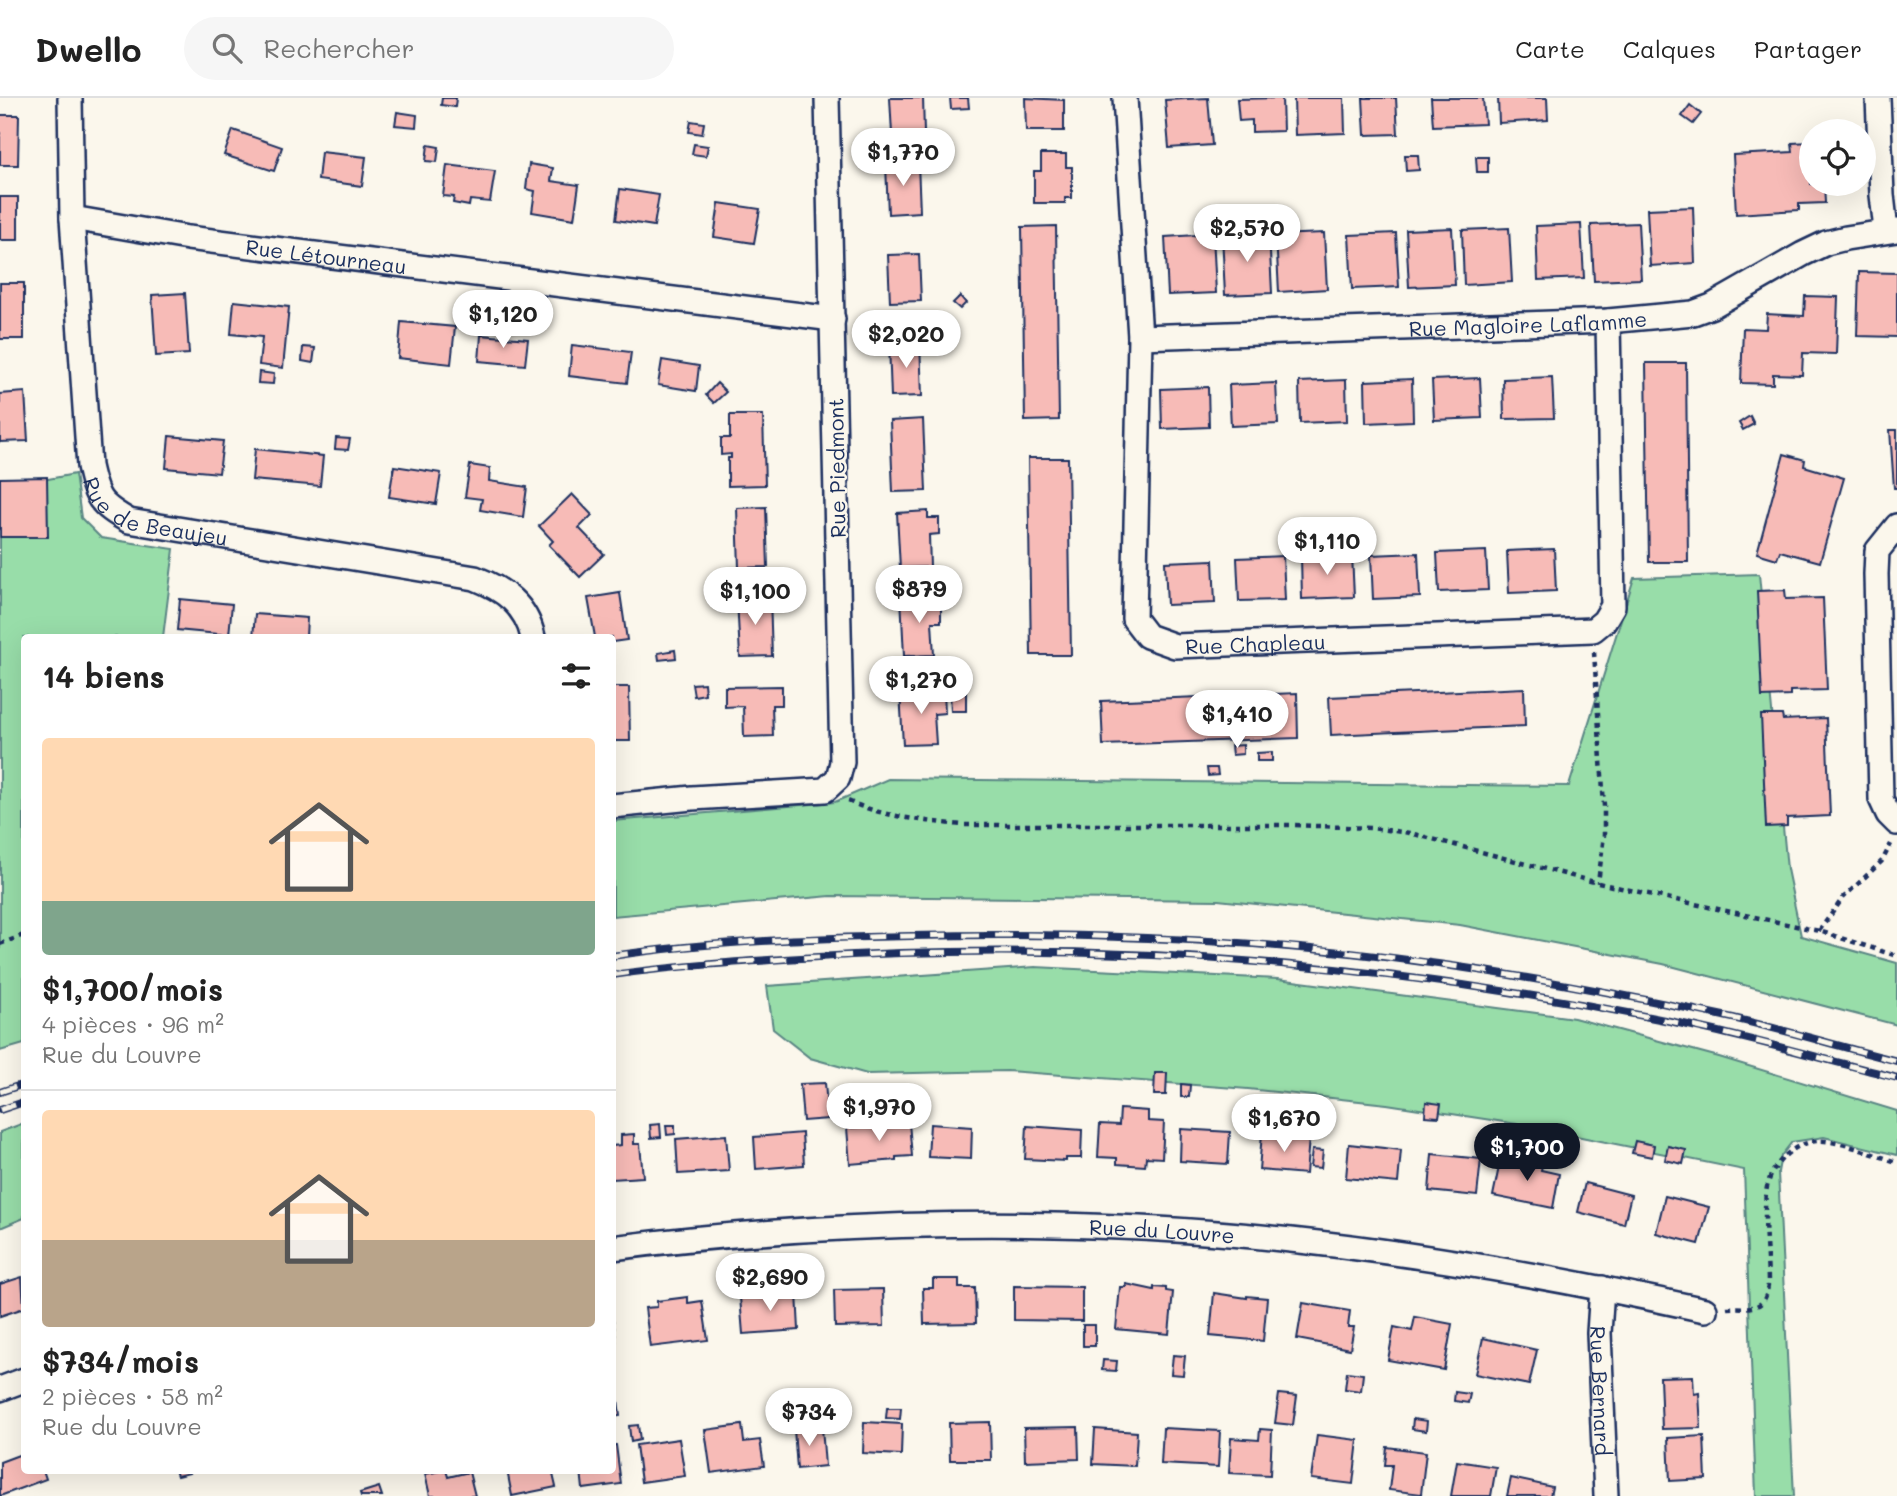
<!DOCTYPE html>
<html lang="fr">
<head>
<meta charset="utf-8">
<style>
	:root { --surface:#fff; --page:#f6f6f6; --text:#222; --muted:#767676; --line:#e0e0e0; --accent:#111827 }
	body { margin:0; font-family:Mali,sans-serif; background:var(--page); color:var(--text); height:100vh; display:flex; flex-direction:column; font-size:26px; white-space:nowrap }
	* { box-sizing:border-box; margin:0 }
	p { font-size:23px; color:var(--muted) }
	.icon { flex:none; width:38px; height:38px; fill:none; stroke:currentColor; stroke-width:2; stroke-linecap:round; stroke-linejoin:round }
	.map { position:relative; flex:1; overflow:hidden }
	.details { position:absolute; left:21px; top:536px; width:595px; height:840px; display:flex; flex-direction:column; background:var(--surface); border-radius:7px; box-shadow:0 7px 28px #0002 }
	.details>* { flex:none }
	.buttons { position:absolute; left:1799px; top:21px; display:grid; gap:14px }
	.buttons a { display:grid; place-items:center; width:77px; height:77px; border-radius:50%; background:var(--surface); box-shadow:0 7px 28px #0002; font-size:35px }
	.price { position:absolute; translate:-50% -60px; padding:0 16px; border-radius:24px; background:#fff; color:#222; font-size:23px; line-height:46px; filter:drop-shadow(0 2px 4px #0008) }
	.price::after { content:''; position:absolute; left:50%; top:42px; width:21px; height:16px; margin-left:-10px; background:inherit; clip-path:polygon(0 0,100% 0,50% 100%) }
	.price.current { background:var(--accent); color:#fff }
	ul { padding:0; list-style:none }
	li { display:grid; align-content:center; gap:14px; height:371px; padding:0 21px }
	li+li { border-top:2px solid var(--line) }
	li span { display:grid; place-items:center; height:217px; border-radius:7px; color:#555 }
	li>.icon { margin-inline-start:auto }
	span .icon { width:126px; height:126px; fill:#fffc; stroke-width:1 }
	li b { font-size:30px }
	h2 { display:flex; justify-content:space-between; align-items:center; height:84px; padding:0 21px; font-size:30px }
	header { display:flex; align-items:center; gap:42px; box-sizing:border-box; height:98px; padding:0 35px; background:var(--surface); border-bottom:2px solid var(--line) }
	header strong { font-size:33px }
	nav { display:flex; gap:38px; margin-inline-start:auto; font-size:24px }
	.search { width:490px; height:63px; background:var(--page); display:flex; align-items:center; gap:18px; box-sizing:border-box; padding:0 24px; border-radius:38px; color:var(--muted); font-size:26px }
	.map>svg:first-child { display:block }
	.green { fill:#98dda9; stroke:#5a8684; stroke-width:2 }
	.building { fill:#f7bbb7; stroke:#1b2f5e; stroke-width:2 }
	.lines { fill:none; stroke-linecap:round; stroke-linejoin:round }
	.minor-casing { stroke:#1b2f5e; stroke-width:28 }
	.path { stroke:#1b2f5e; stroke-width:4.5; stroke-dasharray:5 5; stroke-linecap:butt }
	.minor { stroke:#fbf7ec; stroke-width:23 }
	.rail-casing { stroke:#1b2f5e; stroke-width:8 }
	.rail { stroke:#fbf7ec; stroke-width:5; stroke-dasharray:16; stroke-linecap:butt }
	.labels { text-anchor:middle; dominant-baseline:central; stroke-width:5; stroke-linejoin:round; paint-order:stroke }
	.street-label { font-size:21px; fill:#1b2f5e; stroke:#fbf7ec }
</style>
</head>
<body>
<header>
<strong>Dwello</strong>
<div class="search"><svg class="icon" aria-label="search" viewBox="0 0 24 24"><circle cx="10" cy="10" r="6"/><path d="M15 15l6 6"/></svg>Rechercher</div>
<nav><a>Carte</a><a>Calques</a><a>Partager</a></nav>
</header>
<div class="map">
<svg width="1897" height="1398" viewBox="0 0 1897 1398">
	<rect width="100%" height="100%" fill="#fbf7ec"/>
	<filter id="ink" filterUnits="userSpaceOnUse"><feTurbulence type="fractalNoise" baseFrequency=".0143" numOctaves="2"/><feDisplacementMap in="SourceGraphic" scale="14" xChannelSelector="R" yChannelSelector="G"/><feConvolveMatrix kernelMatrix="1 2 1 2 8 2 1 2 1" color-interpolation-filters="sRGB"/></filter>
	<g filter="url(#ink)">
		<g class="green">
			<polygon points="75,376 81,420 101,440 174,451 163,539 24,539 24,946 0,953 0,390"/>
			<polygon points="1759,476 1787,771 1801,838 1897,865 1897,927 1663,866 1460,827 1218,802 831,798 613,818 613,723 835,704 888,681 1569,688 1634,480"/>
			<polygon points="1035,869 1278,881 1574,920 1719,959 1897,1013 1897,1057 1824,1039 1792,1044 1781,1058 1778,1074 1794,1398 1756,1398 1744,1072 1517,1026 1387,1006 1248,991 1007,973 867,976 810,960 773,931 767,888"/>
			<polygon points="24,1025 24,1120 0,1130 0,1034"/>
		</g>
		<g class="building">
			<polygon points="442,0 456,0 455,9 441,7"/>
			<polygon points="890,0 923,0 924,35 892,36"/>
			<polygon points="950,0 968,0 969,10 951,11"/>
			<polygon points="1025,0 1064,2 1064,33 1026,33"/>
			<polygon points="1208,0 1212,47 1169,50 1165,2"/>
			<polygon points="1282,0 1283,33 1252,34 1252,22 1239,23 1237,1"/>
			<polygon points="1294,0 1344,0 1345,35 1295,37"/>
			<polygon points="1363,0 1396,0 1398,36 1365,37"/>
			<polygon points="1431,0 1483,0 1485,26 1433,28"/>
			<polygon points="1498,0 1547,0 1548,22 1499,25"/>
			<polygon points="1690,7 1701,16 1693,26 1682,18"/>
			<polygon points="397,14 417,17 416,29 395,27"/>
			<polygon points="0,17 19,17 18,67 0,67"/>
			<polygon points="691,23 704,25 702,36 689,34"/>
			<polygon points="233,32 282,49 274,73 224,57"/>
			<polygon points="1811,44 1811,86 1824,86 1825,105 1799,106 1799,112 1736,116 1733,57 1793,54 1792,45"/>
			<polygon points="694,46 708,48 706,58 692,56"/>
			<polygon points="428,47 439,49 437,64 426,63"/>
			<polygon points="321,54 366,59 362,88 318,82"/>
			<polygon points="1041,56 1066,56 1066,69 1072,69 1072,100 1065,100 1065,105 1034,105 1034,73 1041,73"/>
			<polygon points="1405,57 1418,57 1419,72 1406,73"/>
			<polygon points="1476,59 1488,59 1488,74 1477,74"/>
			<polygon points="918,65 920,114 888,116 886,66"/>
			<polygon points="529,66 553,70 551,83 579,87 574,121 532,114 535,93 526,91"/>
			<polygon points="447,67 495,73 490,104 470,102 469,108 453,105 454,99 443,98"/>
			<polygon points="620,91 659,97 654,128 616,122"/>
			<rect x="0" y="99" width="18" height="43"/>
			<polygon points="719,105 760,111 754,145 714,139"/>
			<polygon points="1693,109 1695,165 1650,168 1647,111"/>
			<polygon points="1638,125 1641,181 1594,183 1591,127"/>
			<polygon points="1581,126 1584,180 1538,182 1536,128"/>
			<polygon points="1056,128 1059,322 1025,323 1022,129"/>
			<polygon points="1452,130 1455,187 1409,189 1406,132"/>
			<polygon points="1509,130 1512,184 1464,187 1462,132"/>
			<polygon points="1269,134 1272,195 1225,197 1222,136"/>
			<polygon points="1324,135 1327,191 1279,194 1276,137"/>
			<polygon points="1396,135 1399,189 1352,191 1349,137"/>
			<polygon points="1213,136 1216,195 1168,197 1165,139"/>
			<polygon points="919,156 921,203 890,204 888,157"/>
			<polygon points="1859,174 1897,175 1897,239 1857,238"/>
			<rect x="0" y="185" width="24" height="56"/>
			<polygon points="185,195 189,256 156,258 152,197"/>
			<polygon points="960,198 966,205 960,211 953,205"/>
			<polygon points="1805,198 1838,199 1836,256 1803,255 1802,277 1773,276 1773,286 1741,285 1743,230 1766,231 1767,216 1804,218"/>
			<polygon points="234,203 289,209 283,270 259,267 262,239 231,236"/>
			<polygon points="401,224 455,229 451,266 398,260"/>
			<polygon points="481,237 528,241 525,267 479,263"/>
			<polygon points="920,244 922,298 891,299 889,245"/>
			<polygon points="572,247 631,254 627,285 569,278"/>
			<polygon points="303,249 315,250 313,265 302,263"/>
			<polygon points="662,262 699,268 696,293 658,287"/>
			<polygon points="1646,265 1686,265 1688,464 1649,464"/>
			<polygon points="259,274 274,276 273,286 258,285"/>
			<polygon points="1552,279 1554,320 1504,321 1503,281"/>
			<polygon points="1480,280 1482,320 1434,322 1432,282"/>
			<polygon points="1412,281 1413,323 1366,325 1365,283"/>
			<polygon points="1346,282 1347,323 1300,325 1299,284"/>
			<polygon points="717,285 726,294 714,305 706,297"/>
			<polygon points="1276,285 1278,326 1231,328 1229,287"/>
			<polygon points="1208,289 1209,329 1162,331 1161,291"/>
			<polygon points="25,294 28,343 0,344 0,296"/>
			<polygon points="730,317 763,317 765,387 728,388 728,360 731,360 731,356 721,357 721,340 730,340"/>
			<polygon points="1750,318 1754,326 1743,332 1739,325"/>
			<polygon points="923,321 926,393 893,394 890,323"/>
			<polygon points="1890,332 1897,332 1897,390 1894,390"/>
			<polygon points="169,338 223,343 219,375 166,370"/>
			<polygon points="336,340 350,341 348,352 335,351"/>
			<polygon points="255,351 323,358 320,388 252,382"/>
			<polygon points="1784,356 1805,362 1804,368 1844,380 1820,464 1780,453 1777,461 1757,455"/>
			<polygon points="1028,360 1068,360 1071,557 1031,557"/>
			<polygon points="470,367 490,370 489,383 527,389 523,419 480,412 482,401 465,399"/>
			<polygon points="394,368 441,375 436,406 389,399"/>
			<polygon points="47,379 48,439 0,439 0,380"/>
			<polygon points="572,396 592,417 579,430 604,456 580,479 549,447 553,443 539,428"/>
			<polygon points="766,409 768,469 739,470 737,410"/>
			<polygon points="928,413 928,420 939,420 939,436 929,437 930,469 900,470 897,415"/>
			<polygon points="1554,451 1556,493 1509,495 1507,453"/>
			<polygon points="1486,453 1488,492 1439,494 1437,455"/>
			<polygon points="1418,455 1420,499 1373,501 1371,457"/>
			<polygon points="1352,456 1354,499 1302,501 1301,458"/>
			<polygon points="1283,458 1285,502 1239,503 1237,460"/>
			<polygon points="1213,462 1215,505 1167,507 1165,464"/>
			<polygon points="1785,492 1786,501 1823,500 1827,592 1790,593 1790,598 1762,599 1757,493"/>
			<polygon points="620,495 627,542 612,544 612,539 595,539 588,500"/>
			<polygon points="931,498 931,507 941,506 941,524 932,524 934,557 904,558 901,499"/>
			<polygon points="770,499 772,558 740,559 737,500"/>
			<polygon points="180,501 232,506 229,537 177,532"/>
			<polygon points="255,516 307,520 306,539 253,539"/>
			<polygon points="675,552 676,560 659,562 658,555"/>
			<polygon points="704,585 705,596 694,598 692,586"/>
			<polygon points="782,588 782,607 772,607 773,638 744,639 743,608 725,609 725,589"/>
			<polygon points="612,589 629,589 630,643 612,643"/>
			<polygon points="1524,590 1525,628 1331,637 1329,599"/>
			<polygon points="944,592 945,615 934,616 936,646 903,647 900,593"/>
			<polygon points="950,594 966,594 966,613 951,613"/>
			<polygon points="1297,595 1298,640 1103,647 1101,603"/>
			<polygon points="1761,617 1782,617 1783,622 1826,620 1830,718 1787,720 1787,728 1766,729"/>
			<polygon points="1243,647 1243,656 1232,657 1231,648"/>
			<polygon points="1272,654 1272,663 1257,663 1257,655"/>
			<polygon points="1207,670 1217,670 1218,677 1208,678"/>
			<polygon points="1155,975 1167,975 1166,997 1154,997"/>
			<polygon points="825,985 828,1021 803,1023 800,986"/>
			<polygon points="1181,986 1190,987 1189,999 1181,999"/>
			<polygon points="1426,1004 1441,1006 1439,1019 1425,1018"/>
			<polygon points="1120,1011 1148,1013 1148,1023 1164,1024 1162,1060 1146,1059 1145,1068 1117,1066 1117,1060 1098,1059 1100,1026 1119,1027"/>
			<polygon points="909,1025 912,1058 896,1059 896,1062 850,1066 847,1030"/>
			<polygon points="660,1026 661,1039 651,1040 650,1027"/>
			<polygon points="930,1026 972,1029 971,1061 928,1059"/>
			<polygon points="666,1027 675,1027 675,1036 667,1037"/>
			<polygon points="1027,1028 1082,1032 1081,1060 1066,1060 1066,1063 1025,1061"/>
			<polygon points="1181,1031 1230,1034 1228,1066 1180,1063"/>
			<polygon points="802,1035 804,1067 756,1071 754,1039"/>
			<polygon points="1262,1035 1309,1040 1306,1076 1259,1072"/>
			<polygon points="634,1036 634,1046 640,1046 643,1079 612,1081 612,1048 621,1047 621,1037"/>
			<polygon points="726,1037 729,1073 678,1076 676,1041"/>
			<polygon points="1635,1043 1654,1047 1652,1059 1632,1055"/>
			<polygon points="1349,1046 1401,1052 1398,1085 1346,1080"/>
			<polygon points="1668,1048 1686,1052 1683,1066 1665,1062"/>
			<polygon points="1312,1052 1323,1053 1321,1070 1310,1069"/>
			<polygon points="1432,1056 1481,1061 1477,1098 1429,1093"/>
			<polygon points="1525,1059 1543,1063 1541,1072 1559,1076 1553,1110 1493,1098 1500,1064 1523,1068"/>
			<polygon points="1585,1085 1631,1097 1624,1126 1578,1114"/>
			<polygon points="1665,1098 1709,1109 1699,1146 1656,1135"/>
			<polygon points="22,1179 24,1210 0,1218 0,1186"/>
			<polygon points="933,1181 959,1181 959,1190 975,1190 976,1225 924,1226 923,1190 933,1190"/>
			<polygon points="1126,1186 1154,1192 1154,1189 1166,1190 1166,1193 1173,1194 1169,1236 1116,1231 1120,1189 1126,1189"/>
			<polygon points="1014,1188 1082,1189 1082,1223 1014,1222"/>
			<polygon points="883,1191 884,1228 835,1229 834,1192"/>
			<polygon points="797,1195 799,1232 743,1236 740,1199"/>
			<polygon points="1214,1195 1247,1200 1247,1198 1267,1200 1263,1243 1210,1238"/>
			<polygon points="688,1199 688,1205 702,1203 708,1242 650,1249 645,1210 657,1209 657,1203"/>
			<polygon points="1303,1205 1350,1213 1348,1229 1354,1229 1350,1251 1297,1241"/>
			<polygon points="612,1214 616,1243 612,1243"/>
			<polygon points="1415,1219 1452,1226 1444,1272 1388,1262 1394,1229 1412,1233"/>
			<rect x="1083" y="1227" width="12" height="21"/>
			<polygon points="1483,1240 1537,1252 1529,1287 1475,1276"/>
			<polygon points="1173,1257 1185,1258 1183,1277 1171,1276"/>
			<polygon points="1103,1262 1117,1263 1116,1273 1102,1272"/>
			<polygon points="1347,1274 1363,1276 1361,1293 1345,1291"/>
			<polygon points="1693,1278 1694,1296 1699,1295 1701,1330 1662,1331 1660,1279"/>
			<polygon points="1455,1294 1470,1296 1468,1305 1454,1303"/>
			<polygon points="1279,1296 1297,1298 1293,1327 1275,1325"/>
			<polygon points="618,1302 620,1318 612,1319 612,1303"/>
			<polygon points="887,1310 901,1310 900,1321 886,1320"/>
			<polygon points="1413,1321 1427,1323 1426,1333 1412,1331"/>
			<polygon points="864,1324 902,1326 901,1357 863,1355"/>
			<polygon points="990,1324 991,1362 950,1362 949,1325"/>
			<polygon points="638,1327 640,1342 631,1344 629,1328"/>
			<polygon points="742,1327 744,1344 760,1342 764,1368 711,1375 705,1332"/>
			<polygon points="822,1329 825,1368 797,1371 794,1331"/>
			<polygon points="1078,1329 1079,1361 1025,1363 1024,1330"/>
			<polygon points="1163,1330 1220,1333 1218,1369 1161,1366"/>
			<polygon points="1095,1331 1137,1334 1135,1368 1093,1366"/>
			<polygon points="1260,1331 1272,1332 1270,1377 1229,1375 1231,1340 1259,1342"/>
			<polygon points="1317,1337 1358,1342 1353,1386 1311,1381"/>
			<polygon points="1704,1338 1706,1381 1670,1383 1668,1340"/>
			<polygon points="679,1341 685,1378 641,1384 636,1347"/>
			<polygon points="612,1347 616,1347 621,1386 583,1391 581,1372 612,1372"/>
			<polygon points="1387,1349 1426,1354 1421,1396 1389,1392 1392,1367 1385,1367"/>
			<polygon points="24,1355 24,1372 43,1372 46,1381 0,1398 0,1364"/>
			<polygon points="1457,1363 1496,1369 1491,1398 1451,1398"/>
			<polygon points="175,1372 188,1372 189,1375 177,1378"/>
			<polygon points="446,1372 448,1379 469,1374 475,1398 430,1398 425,1376"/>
			<polygon points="507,1372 552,1372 556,1389 512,1398"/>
			<polygon points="1511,1380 1552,1389 1550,1398 1507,1398"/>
			<polygon points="379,1389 382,1398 361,1398 360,1395"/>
		</g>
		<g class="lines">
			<defs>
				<g id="minor">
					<path id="s1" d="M70,0l2,120 17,248c7,32 10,38 40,55l346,57c28,11 51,27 58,59"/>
					<path id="s2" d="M1125,0l15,239 -6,282 13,17 28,10 418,-16 11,-9 9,-15 -5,-285"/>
					<polyline points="1878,0 1882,97 1886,132"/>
					<path id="s3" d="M72,120l116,20 645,81"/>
					<path id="s4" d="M1140,239l468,-16 85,-8 19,-7 91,-52 23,-11 20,-5 51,-8"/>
					<polyline points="1897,428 1877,453 1876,476 1881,701 1888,716 1897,725"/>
					<polyline points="612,708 692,700 825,692 838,680 842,664 827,0"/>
					<path id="s5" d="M612,1150c220,-28 459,-32 679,-8 140,15 277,40 414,70"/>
					<path id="s6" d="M1602,1190l-3,45 7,163"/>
					<polyline points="0,1291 24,1282"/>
				</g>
			</defs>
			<use href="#minor" class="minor-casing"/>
			<g class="path">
				<polyline points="1594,554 1604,708 1604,737 1598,785"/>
				<path d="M848,703c36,16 76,20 115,24h329l78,3 40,5 188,50 221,48 78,25"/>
				<polyline points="1819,833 1843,800 1882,763 1891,746"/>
				<polyline points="0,846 24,837"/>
				<path d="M1727,1210c21,-2 39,6 41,-24 0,-26 -6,-72 -1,-97 6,-26 30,-48 58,-46 24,3 49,14 72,21"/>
			</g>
			<use href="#minor" class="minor"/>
			<defs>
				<g id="rail">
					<path d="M612,858c99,-15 201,-18 300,-20 175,-4 352,3 526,28 99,14 198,33 295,54 55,13 109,29 164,43"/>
					<path d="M612,877c63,-9 126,-13 189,-17 281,-18 566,3 843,58 85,16 169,40 253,62"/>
					<polyline points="0,994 24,986"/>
					<polyline points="0,1012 24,1004"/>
				</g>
			</defs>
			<use href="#rail" class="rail-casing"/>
			<use href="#rail" class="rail"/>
		</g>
	</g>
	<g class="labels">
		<g class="street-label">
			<text stroke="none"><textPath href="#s3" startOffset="257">Rue Létourneau</textPath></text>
			<text stroke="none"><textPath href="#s4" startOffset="388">Rue Magloire Laflamme</textPath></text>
			<text transform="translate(836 370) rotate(-91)">Rue Piedmont</text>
			<text stroke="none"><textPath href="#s1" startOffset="460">Rue de Beaujeu</textPath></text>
			<text stroke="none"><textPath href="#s2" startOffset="653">Rue Chapleau</textPath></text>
			<text stroke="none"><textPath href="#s5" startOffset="551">Rue du Louvre</textPath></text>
			<text stroke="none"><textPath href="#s6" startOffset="103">Rue Bernard</textPath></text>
		</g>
	</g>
</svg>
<div class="buttons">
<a><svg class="icon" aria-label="locate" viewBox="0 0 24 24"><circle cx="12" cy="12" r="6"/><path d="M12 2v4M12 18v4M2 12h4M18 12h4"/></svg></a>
</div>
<b class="price" style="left:903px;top:90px">$1,770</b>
<b class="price" style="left:1247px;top:166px">$2,570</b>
<b class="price" style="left:503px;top:252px">$1,120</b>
<b class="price" style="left:906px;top:272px">$2,020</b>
<b class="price" style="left:1327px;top:479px">$1,110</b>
<b class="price" style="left:919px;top:527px">$879</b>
<b class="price" style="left:755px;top:529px">$1,100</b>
<b class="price" style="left:921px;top:618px">$1,270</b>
<b class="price" style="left:1237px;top:652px">$1,410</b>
<b class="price" style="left:879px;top:1045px">$1,970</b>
<b class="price" style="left:1284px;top:1056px">$1,670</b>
<b class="price current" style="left:1527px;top:1085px">$1,700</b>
<b class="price" style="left:770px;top:1215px">$2,690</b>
<b class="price" style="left:809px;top:1350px">$734</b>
<section class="details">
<h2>14 biens<svg class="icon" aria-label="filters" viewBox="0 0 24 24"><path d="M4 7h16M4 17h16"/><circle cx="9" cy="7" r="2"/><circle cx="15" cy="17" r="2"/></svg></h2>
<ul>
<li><span style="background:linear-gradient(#ffd9b3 75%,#7fa58c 0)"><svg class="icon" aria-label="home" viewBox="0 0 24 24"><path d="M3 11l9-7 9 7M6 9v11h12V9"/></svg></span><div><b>$1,700/mois</b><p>4 pièces · 96 m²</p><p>Rue du Louvre</p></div></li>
<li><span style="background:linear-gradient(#ffd9b3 60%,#b9a48a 0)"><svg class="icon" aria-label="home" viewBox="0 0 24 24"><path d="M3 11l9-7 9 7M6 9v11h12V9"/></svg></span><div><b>$734/mois</b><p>2 pièces · 58 m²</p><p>Rue du Louvre</p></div></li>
</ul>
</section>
</div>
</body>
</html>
